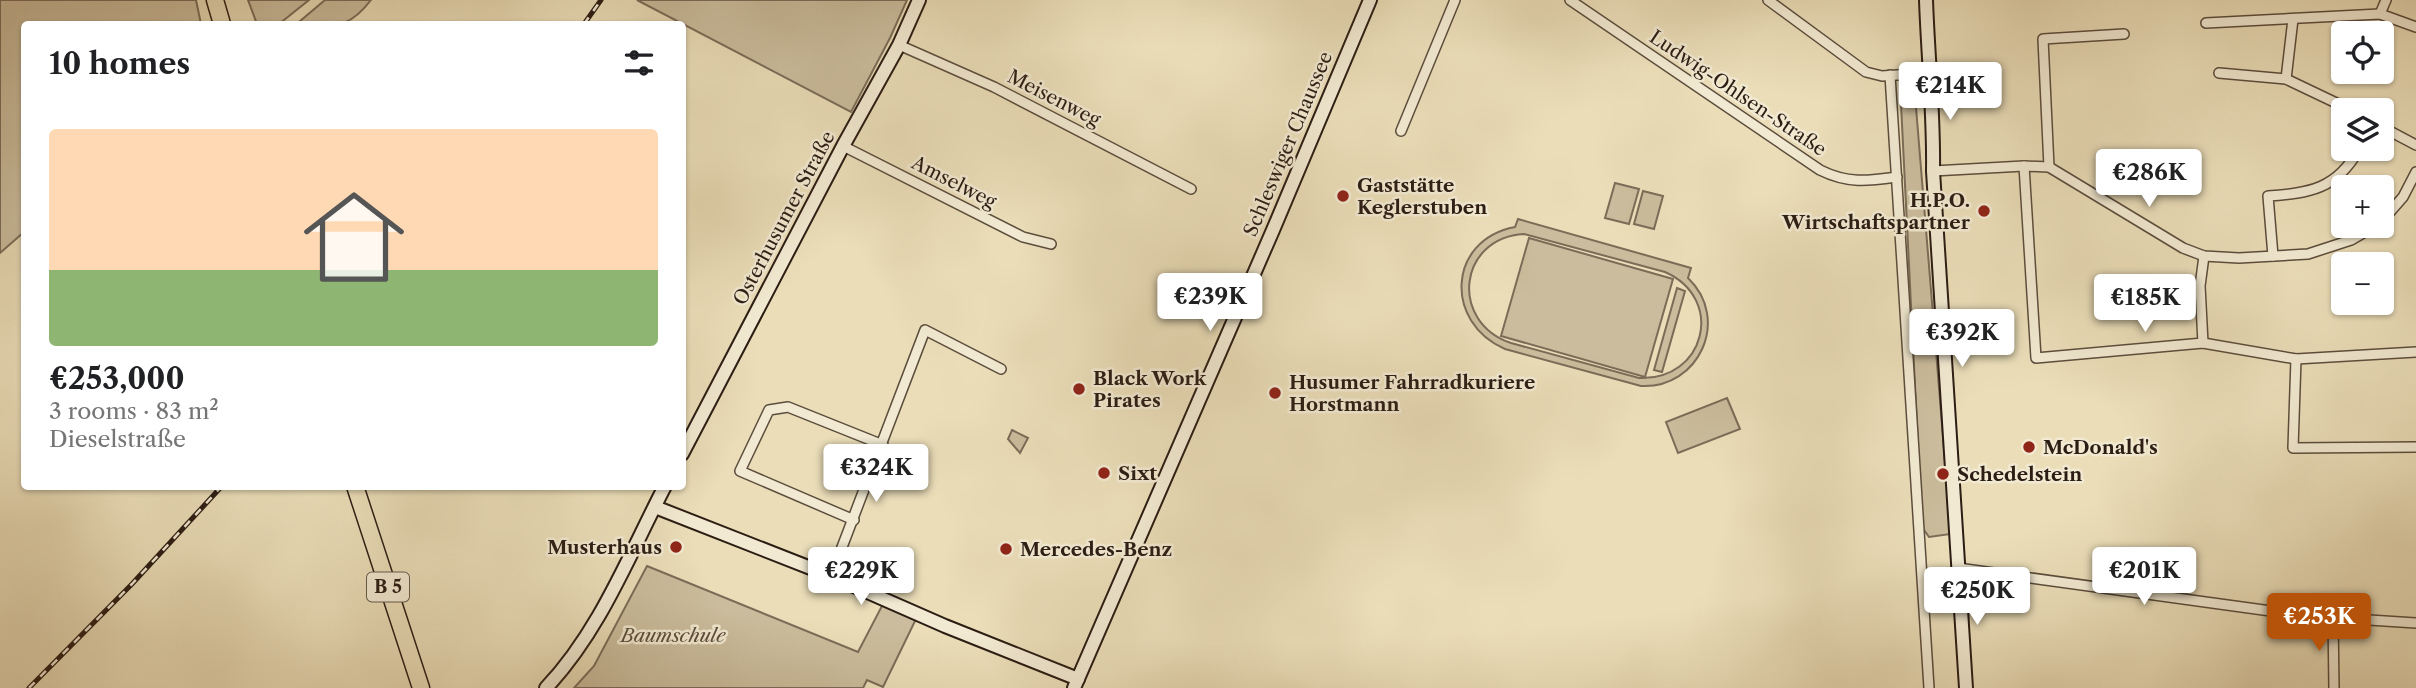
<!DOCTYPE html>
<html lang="en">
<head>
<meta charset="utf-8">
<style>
	:root { --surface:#fff; --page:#f6f6f6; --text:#202124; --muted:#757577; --line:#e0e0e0; --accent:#b45309 }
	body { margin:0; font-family:"Libre Caslon Text",serif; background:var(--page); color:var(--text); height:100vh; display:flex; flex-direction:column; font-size:26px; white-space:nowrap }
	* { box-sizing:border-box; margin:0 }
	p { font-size:23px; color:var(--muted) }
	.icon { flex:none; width:38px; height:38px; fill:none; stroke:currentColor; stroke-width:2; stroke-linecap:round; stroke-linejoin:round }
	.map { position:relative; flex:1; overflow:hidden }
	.drawer { position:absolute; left:21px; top:21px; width:665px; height:469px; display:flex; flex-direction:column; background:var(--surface); border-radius:7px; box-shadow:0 2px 5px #0004 }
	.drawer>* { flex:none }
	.fabs { position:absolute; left:2331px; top:21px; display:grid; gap:14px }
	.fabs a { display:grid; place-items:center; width:63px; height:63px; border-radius:7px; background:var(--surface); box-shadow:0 2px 5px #0004; font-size:35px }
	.price { position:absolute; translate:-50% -60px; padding:0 16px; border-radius:7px; background:#fff; color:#222; font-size:23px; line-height:46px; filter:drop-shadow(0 2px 4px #0008) }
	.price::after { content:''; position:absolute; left:50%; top:42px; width:21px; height:16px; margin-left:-10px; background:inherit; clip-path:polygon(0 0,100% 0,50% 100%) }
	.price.selected { background:var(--accent); color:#fff }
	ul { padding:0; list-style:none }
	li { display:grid; align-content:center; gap:14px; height:371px; padding:0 28px }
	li+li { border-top:2px solid var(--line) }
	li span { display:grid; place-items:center; height:217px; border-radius:7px; color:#555 }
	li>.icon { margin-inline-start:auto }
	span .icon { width:126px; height:126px; fill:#fffc; stroke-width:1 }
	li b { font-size:30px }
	h2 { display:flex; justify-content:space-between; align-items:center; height:84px; padding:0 28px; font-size:30px }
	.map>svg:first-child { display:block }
	.green { fill:#cabc9c; stroke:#7b6c58; stroke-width:2; fill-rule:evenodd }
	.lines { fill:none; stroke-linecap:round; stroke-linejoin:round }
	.street-casing { stroke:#5c4d3d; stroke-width:12 }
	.secondary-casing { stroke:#2c1d14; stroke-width:16 }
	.highway-casing { stroke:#2c1d14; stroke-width:19 }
	.street { stroke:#f1e9d1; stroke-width:9 }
	.secondary { stroke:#f1e9d1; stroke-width:12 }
	.highway { stroke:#eaddb8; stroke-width:16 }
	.rail-casing { stroke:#2c1d14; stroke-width:5 }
	.rail { stroke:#f1e9d1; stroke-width:2.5; stroke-dasharray:8; stroke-linecap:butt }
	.poi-dot { fill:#8f2418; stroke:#f1e9d1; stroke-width:2.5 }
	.labels { text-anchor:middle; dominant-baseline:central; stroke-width:5; stroke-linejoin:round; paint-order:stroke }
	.shield { fill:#f1e9d1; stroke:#675a4d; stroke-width:2 }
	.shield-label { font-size:18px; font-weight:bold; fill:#2c1d14 }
	.street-label { font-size:19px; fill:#2c1d14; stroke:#f1e9d1 }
	.poi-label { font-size:19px; font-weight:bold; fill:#2c1d14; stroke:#f1e9d1; text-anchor:start }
	.park-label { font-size:19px; font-style:italic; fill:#5b4d3d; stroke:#f1e9d1 }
</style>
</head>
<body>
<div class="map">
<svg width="2416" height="688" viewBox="0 0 2416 688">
	<rect width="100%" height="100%" fill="#eaddb8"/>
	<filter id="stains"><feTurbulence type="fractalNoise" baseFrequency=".00286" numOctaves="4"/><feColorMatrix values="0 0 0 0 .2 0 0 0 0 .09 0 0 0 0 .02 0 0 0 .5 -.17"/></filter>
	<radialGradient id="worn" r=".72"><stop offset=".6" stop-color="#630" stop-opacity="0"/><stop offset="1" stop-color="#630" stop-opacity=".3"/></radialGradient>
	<g class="green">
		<polygon points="0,0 196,0 201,24 24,24 24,232 0,253"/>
		<polygon points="248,0 309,0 279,24 257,24"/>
		<path d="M325,0h46c-23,30 -35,25 -69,24l-3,-2z"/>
		<polygon points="637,0 907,0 890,38 851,112"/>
		<polygon points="1914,83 1951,534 1929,537 1922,527 1900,84"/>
		<polygon points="1615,183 1639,189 1629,224 1605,218"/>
		<polygon points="1643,191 1663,196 1654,229 1634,224"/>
		<path d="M1518,219l173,49 -3,10c43,41 11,111 -47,108l-136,-37c-61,-26 -58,-109 10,-122zM1524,234l141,38c61,27 40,109 -26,106l-128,-35c-62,-21 -53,-105 13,-109z"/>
		<polygon points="1529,238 1673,279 1645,377 1501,336"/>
		<polygon points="1677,288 1685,291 1662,372 1654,370"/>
		<polygon points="1727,398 1740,429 1678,453 1666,422"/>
		<polygon points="1012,430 1028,438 1020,453 1008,439"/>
		<polygon points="647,566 858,652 884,602 917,617 883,687 867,680 863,688 574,688 594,666"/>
	</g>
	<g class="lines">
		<defs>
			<g id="street">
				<path d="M1570,0l250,170c28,14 48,11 77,7"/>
				<polyline points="1768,0 1866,72 1882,76 1928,73"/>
				<polyline points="2386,0 2380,14 2416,27"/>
				<polyline points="2206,23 2380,14"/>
				<polyline points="899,45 994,87 1191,189"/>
				<polyline points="2219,73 2286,79 2293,19"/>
				<polyline points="1890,75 1929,688"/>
				<polyline points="2286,79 2351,110"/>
				<polyline points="2382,127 2416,145"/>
				<polyline points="1401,131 1455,0"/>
				<polyline points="843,146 1023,237 1051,244"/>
				<polyline points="2024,166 2036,358 2203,343 2296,359 2416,352"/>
				<polyline points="2049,167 2043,39 2124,34"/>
				<polyline points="1933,171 2024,166 2049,167 2183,248 2204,256 2239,258 2308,254 2351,240 2375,226"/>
				<polyline points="2382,221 2403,197 2416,172"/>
				<path d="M2273,256l-5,-60c42,-3 69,-7 91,-47"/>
				<polyline points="2203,343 2200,286 2204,256"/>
				<polyline points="2296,359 2293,448 2416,447"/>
				<polyline points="854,520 740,471 769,410 788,407 883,445"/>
				<polyline points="1958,568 2307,616 2416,623"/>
				<polyline points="831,576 925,330 1001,369"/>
				<polyline points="2333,618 2334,688"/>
			</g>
			<g id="secondary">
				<path d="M1926,0c2,57 8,114 7,171l33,517"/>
				<polyline points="682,454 843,146 899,45 919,0"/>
				<polyline points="655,507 831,576 945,626 1078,679"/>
				<path d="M546,688c54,-57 83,-133 119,-202"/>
				<polyline points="1074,688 1273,230 1370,0"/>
			</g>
			<g id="highway">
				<polyline points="215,0 222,24"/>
				<polyline points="355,486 421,688"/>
			</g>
		</defs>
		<use href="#street" class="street-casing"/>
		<use href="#secondary" class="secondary-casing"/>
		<use href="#highway" class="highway-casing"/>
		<use href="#street" class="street"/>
		<use href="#secondary" class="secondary"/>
		<use href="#highway" class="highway"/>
		<defs>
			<g id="rail">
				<polyline points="584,24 601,0"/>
				<polyline points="29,688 132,584 222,486"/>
			</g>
		</defs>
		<use href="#rail" class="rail-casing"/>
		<use href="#rail" class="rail"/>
	</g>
	<g class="poi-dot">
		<circle cx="1343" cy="196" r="7"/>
		<circle cx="1984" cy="211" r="7"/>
		<circle cx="1079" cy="389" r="7"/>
		<circle cx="1275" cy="393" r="7"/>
		<circle cx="2029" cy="447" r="7"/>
		<circle cx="1104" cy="473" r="7"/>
		<circle cx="1943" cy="474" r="7"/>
		<circle cx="676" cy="547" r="7"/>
		<circle cx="1006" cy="549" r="7"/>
	</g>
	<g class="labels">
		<rect class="shield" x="367" y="572.5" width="42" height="29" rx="5"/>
		<g class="shield-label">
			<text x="388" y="587">B 5</text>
		</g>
		<g class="street-label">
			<text transform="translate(1738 93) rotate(34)">Ludwig-Ohlsen-Straße</text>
			<text transform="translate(1054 98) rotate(27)">Meisenweg</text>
			<text transform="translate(1288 144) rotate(-67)">Schleswiger Chaussee</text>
			<text transform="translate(954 182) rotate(27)">Amselweg</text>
			<text transform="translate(784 218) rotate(-62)">Osterhusumer Straße</text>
		</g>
		<g class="poi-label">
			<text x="1357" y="185">Gaststätte<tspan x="1357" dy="22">Keglerstuben</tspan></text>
			<text x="1970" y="200" text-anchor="end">H.P.O.<tspan x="1970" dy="22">Wirtschaftspartner</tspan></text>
			<text x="1093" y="378">Black Work<tspan x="1093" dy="22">Pirates</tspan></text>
			<text x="1289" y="382">Husumer Fahrradkuriere<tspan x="1289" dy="22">Horstmann</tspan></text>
			<text x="2043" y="447">McDonald's</text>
			<text x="1118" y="473">Sixt</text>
			<text x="1957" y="474">Schedelstein</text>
			<text x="662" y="547" text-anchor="end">Musterhaus</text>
			<text x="1020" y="549">Mercedes-Benz</text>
		</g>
		<g class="park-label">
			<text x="673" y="635">Baumschule</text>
		</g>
	</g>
	<rect width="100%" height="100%" filter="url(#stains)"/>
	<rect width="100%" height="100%" fill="url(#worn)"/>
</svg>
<div class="fabs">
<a><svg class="icon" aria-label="locate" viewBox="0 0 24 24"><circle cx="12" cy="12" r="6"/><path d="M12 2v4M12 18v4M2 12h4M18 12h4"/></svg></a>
<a><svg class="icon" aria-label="layers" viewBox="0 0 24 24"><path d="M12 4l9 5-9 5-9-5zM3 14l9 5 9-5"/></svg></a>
<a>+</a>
<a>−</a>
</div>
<b class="price" style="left:1950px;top:122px">€214K</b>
<b class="price" style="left:2149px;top:209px">€286K</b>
<b class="price" style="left:1210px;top:333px">€239K</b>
<b class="price" style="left:2145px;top:334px">€185K</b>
<b class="price" style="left:1962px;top:369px">€392K</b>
<b class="price" style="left:876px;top:504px">€324K</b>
<b class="price" style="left:861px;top:607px">€229K</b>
<b class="price" style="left:2144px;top:607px">€201K</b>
<b class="price" style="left:1977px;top:627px">€250K</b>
<b class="price selected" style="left:2319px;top:653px">€253K</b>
<section class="drawer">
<h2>10 homes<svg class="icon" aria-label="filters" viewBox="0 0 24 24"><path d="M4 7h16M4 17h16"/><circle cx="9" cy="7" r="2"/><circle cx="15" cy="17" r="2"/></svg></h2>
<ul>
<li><span style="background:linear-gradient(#ffd9b3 65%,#8fb573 0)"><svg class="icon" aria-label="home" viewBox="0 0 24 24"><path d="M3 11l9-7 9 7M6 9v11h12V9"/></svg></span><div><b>€253,000</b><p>3 rooms · 83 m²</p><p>Dieselstraße</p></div></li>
</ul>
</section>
</div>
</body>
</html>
